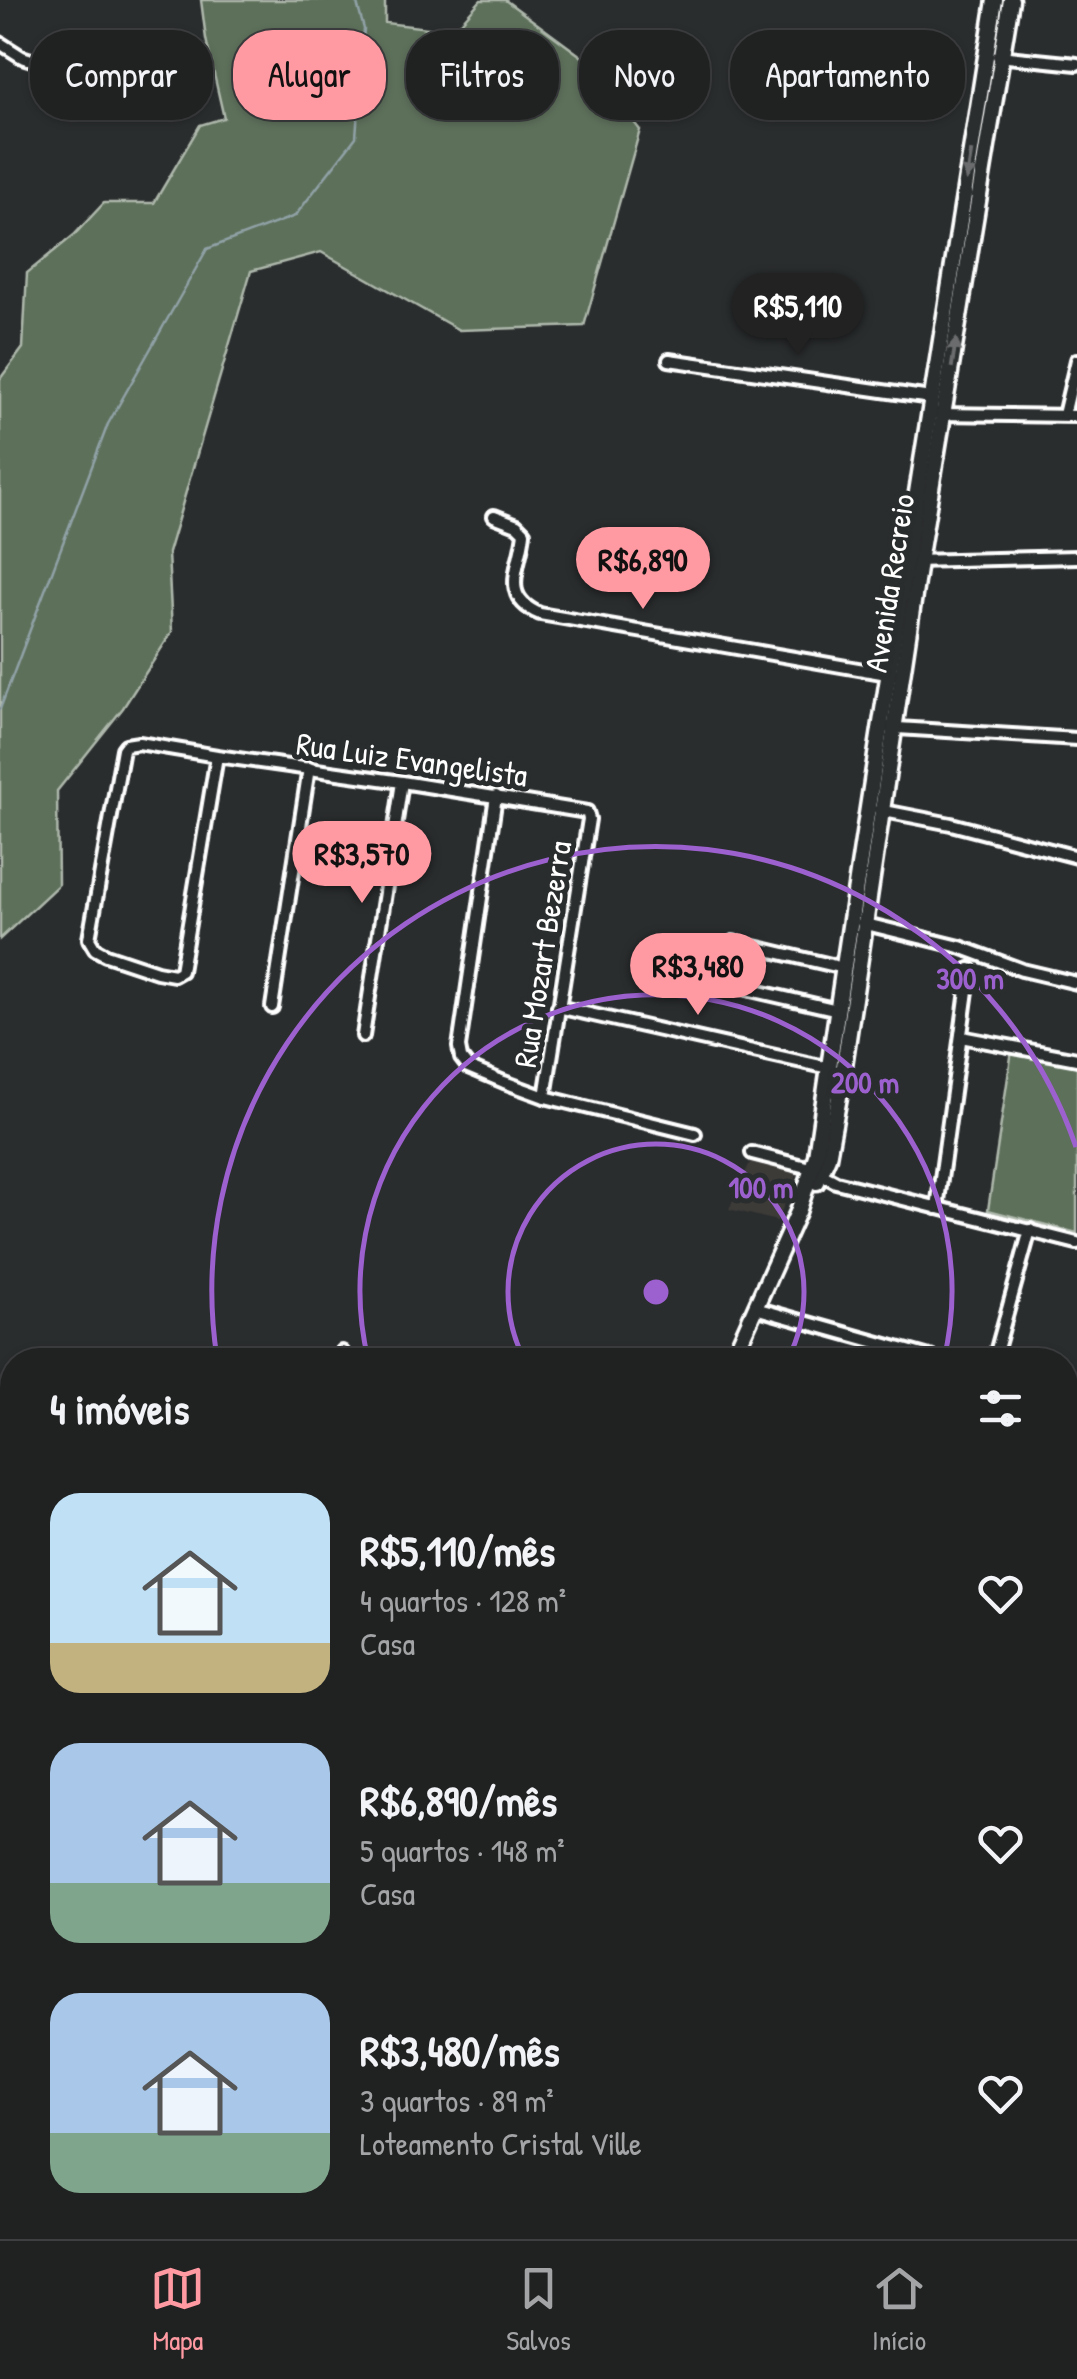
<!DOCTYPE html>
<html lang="pt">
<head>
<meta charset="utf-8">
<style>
	:root { --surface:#202222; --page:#282a2a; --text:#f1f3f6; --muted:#a2a4a5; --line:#3d3f40; --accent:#ff9aa2 }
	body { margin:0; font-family:"Patrick Hand",sans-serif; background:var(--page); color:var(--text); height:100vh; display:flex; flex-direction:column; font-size:38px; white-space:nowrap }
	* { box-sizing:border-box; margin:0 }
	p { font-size:32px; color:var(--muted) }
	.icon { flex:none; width:55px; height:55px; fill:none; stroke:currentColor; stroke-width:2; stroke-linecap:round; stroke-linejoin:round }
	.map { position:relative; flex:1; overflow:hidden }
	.details { position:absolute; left:0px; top:1348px; width:1078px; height:892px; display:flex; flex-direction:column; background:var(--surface); border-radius:40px 40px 0 0; box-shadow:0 2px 8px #0004,0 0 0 2px var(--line) }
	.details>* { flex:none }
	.guide { position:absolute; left:30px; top:30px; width:1018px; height:90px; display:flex; gap:20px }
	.price { position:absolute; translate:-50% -85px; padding:0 22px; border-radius:35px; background:var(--accent); color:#111; font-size:32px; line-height:65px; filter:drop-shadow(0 2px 5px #0008) }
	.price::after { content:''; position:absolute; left:50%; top:60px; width:30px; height:22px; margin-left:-15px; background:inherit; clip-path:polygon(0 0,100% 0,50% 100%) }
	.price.on { background:#222; color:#fff }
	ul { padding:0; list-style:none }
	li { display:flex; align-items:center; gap:30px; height:250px; padding:0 50px }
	li span { display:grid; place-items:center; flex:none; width:280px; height:200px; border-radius:30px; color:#555 }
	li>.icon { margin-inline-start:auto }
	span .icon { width:120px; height:120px; fill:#fffc; stroke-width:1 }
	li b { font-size:42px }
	h2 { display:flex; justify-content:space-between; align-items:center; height:120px; padding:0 50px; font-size:42px }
	.tag { padding:0 35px; border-radius:40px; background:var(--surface); box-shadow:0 2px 8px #0004,0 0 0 2px var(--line); font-size:35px; line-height:90px }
	.tag.on { background:var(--accent); color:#111 }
	.tabs { display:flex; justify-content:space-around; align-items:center; height:140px; border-top:2px solid var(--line); background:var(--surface); font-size:28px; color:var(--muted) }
	.tabs a { display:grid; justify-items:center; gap:5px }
	.tabs .on { color:var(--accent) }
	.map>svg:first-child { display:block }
	.built { fill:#3d3a39 }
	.green { fill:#5d705a; stroke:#aeb8ac; stroke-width:2.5 }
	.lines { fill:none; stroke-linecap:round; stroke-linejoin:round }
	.stream { stroke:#91a2a7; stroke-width:2.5 }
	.street-casing { stroke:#fff; stroke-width:18 }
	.secondary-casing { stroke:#fff; stroke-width:21 }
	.street { stroke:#2a2d2e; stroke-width:10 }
	.secondary { stroke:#2a2d2e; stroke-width:14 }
	.oneway { fill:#6a6c6d }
	.ring { fill:none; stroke:#9c61cf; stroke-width:5 }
	.labels { text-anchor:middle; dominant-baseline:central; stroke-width:10; stroke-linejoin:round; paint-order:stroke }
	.street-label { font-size:32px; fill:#fff; stroke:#2a2d2e }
	.centre { fill:#9c61cf; stroke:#2a2d2e; stroke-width:5 }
	.ring-label { font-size:30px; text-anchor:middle; font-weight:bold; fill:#9c61cf; stroke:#2a2d2e; stroke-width:10; stroke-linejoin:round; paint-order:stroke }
</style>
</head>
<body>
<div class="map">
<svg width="1077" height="2239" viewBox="0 0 1077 2239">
	<rect width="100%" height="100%" fill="#2a2d2e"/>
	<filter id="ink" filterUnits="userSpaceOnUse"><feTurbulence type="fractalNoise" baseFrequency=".01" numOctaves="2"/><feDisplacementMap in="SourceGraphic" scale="20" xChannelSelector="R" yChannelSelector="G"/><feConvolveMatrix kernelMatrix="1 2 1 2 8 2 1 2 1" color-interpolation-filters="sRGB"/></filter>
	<g filter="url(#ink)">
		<polygon class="built" points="752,1158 800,1169 777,1221 729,1209"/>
		<g class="green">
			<polygon points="201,0 385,0 385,23 453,31 481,0 505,0 585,59 640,130 584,326 459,330 321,252 251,271 168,553 172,632 123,708 57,791 58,885 0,939 0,379 23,348 27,273 74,235 104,203 154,203 200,125 224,118 206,39"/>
			<polygon points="1012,1050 1077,1064 1077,1233 988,1210"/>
		</g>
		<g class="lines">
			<polyline class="stream" points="0,709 108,424 207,249 295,216 356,137 364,29 356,0"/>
			<defs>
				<g id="street">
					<polyline points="0,43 22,57 47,65"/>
					<polyline points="998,56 1077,64"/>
					<polyline points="669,360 931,398"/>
					<polyline points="938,414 1077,416"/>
					<polyline points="1064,415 1077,360"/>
					<path d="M494,516l23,9 7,7c-3,35 -26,64 16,82l353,61"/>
					<polyline points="913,561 1077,557"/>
					<polyline points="881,727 1077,739"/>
					<polyline points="217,756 139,743 126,745 123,749 89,939 95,949 106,955 157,972 174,975 181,971 217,756 402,782 587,812 589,819 545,1097"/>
					<polyline points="496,796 459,1047 461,1058 468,1067 504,1082 545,1097 695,1134"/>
					<polyline points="879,810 951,824 1077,857"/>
					<polyline points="862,923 960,947 1022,970 1077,983"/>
					<polyline points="733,942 844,968"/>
					<polyline points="694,977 838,1010"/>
					<polyline points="272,1007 309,768"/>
					<polyline points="558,1007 829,1068"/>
					<polyline points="363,1036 402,782"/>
					<polyline points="961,1037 1077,1059"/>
					<polyline points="752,1153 814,1169"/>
					<polyline points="821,1174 836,1182 1077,1243"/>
					<polyline points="937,1208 970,969"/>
					<polyline points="755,1308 940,1360"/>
					<polyline points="736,1352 764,1360"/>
					<polyline points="340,1360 342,1352"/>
					<polyline points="994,1360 1030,1230"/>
					<polyline points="0,1530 12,1536"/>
					<polyline points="1065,1543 1077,1546"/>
					<polyline points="0,1658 12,1664"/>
					<polyline points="0,1789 12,1762"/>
					<polyline points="0,1795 12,1801"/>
					<polyline points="142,2228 162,2239"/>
					<polyline points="88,2239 93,2228"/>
					<polyline points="701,2239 703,2228"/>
					<polyline points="767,2239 768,2228"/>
					<polyline points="824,2239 825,2228"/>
					<polyline points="860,2239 861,2228"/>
				</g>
				<g id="secondary">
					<polyline points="817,1182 828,1157 841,1086 919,562 1011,0"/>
					<path d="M732,1360l66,-148 18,-56c56,-386 118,-771 179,-1156"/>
					<polyline points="0,2132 12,2127"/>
				</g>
			</defs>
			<use href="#street" class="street-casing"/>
			<use href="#secondary" class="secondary-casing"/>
			<use href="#street" class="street"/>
			<use href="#secondary" class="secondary"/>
		</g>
		<defs><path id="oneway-solid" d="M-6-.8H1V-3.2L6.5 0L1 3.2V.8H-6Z" transform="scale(2.5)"/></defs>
		<g class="oneway">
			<use href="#oneway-solid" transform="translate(969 166) rotate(99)"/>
			<use href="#oneway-solid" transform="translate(954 353) rotate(-81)"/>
		</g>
	</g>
	<g class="ring">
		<path d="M524 1359A148 148 0 1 1 788 1359"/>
		<path d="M368 1359A296 296 0 1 1 944 1359"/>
		<path d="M1076 1437A444 444 0 0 1 1066 1462M217 1358A444 444 0 0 1 1076 1147"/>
	</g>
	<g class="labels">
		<g class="street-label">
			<text transform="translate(889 583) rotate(-81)">Avenida Recreio</text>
			<text transform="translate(412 759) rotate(8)">Rua Luiz Evangelista</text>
			<text transform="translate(542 954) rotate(-81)">Rua Mozart Bezerra</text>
		</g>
	</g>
	<circle cx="656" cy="1292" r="15" class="centre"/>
	<g class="ring-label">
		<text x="970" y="989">300 m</text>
		<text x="865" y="1093">200 m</text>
		<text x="761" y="1198">100 m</text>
	</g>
</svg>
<b class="price on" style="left:798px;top:358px">R$5,110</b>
<b class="price" style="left:643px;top:612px">R$6,890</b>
<b class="price" style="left:362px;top:906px">R$3,570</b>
<b class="price" style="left:698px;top:1018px">R$3,480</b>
<div class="guide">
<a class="tag">Comprar</a>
<a class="tag on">Alugar</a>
<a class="tag">Filtros</a>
<a class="tag">Novo</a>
<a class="tag">Apartamento</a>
</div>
<section class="details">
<h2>4 imóveis<svg class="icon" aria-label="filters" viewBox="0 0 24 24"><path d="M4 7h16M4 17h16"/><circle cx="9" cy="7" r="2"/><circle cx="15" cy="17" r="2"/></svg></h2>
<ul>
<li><span style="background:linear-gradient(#bfe0f5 75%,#c2b280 0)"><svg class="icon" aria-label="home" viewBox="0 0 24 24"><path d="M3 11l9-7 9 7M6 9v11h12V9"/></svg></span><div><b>R$5,110/mês</b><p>4 quartos · 128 m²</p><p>Casa</p></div><svg class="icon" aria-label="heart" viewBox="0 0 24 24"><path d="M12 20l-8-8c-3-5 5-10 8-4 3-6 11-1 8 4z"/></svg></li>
<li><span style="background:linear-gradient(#a9c7e8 70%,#7fa58c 0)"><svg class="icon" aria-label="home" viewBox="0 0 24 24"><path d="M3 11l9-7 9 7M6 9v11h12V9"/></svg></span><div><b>R$6,890/mês</b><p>5 quartos · 148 m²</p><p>Casa</p></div><svg class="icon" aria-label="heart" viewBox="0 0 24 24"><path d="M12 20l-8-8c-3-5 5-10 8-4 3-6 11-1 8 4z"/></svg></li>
<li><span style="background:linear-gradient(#a9c7e8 70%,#7fa58c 0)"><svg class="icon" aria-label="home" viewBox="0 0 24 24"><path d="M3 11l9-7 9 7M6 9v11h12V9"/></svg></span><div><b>R$3,480/mês</b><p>3 quartos · 89 m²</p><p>Loteamento Cristal Ville</p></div><svg class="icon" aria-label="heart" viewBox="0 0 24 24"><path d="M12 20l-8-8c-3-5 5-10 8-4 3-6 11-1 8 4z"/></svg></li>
</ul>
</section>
</div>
<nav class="tabs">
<a class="on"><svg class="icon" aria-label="map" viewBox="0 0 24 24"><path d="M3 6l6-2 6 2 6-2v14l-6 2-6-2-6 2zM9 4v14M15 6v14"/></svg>Mapa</a>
<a><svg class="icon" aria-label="saved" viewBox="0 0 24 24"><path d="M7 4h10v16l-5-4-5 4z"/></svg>Salvos</a>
<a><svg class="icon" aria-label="home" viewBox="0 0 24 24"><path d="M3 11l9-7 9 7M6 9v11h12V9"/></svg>Início</a>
</nav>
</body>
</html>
